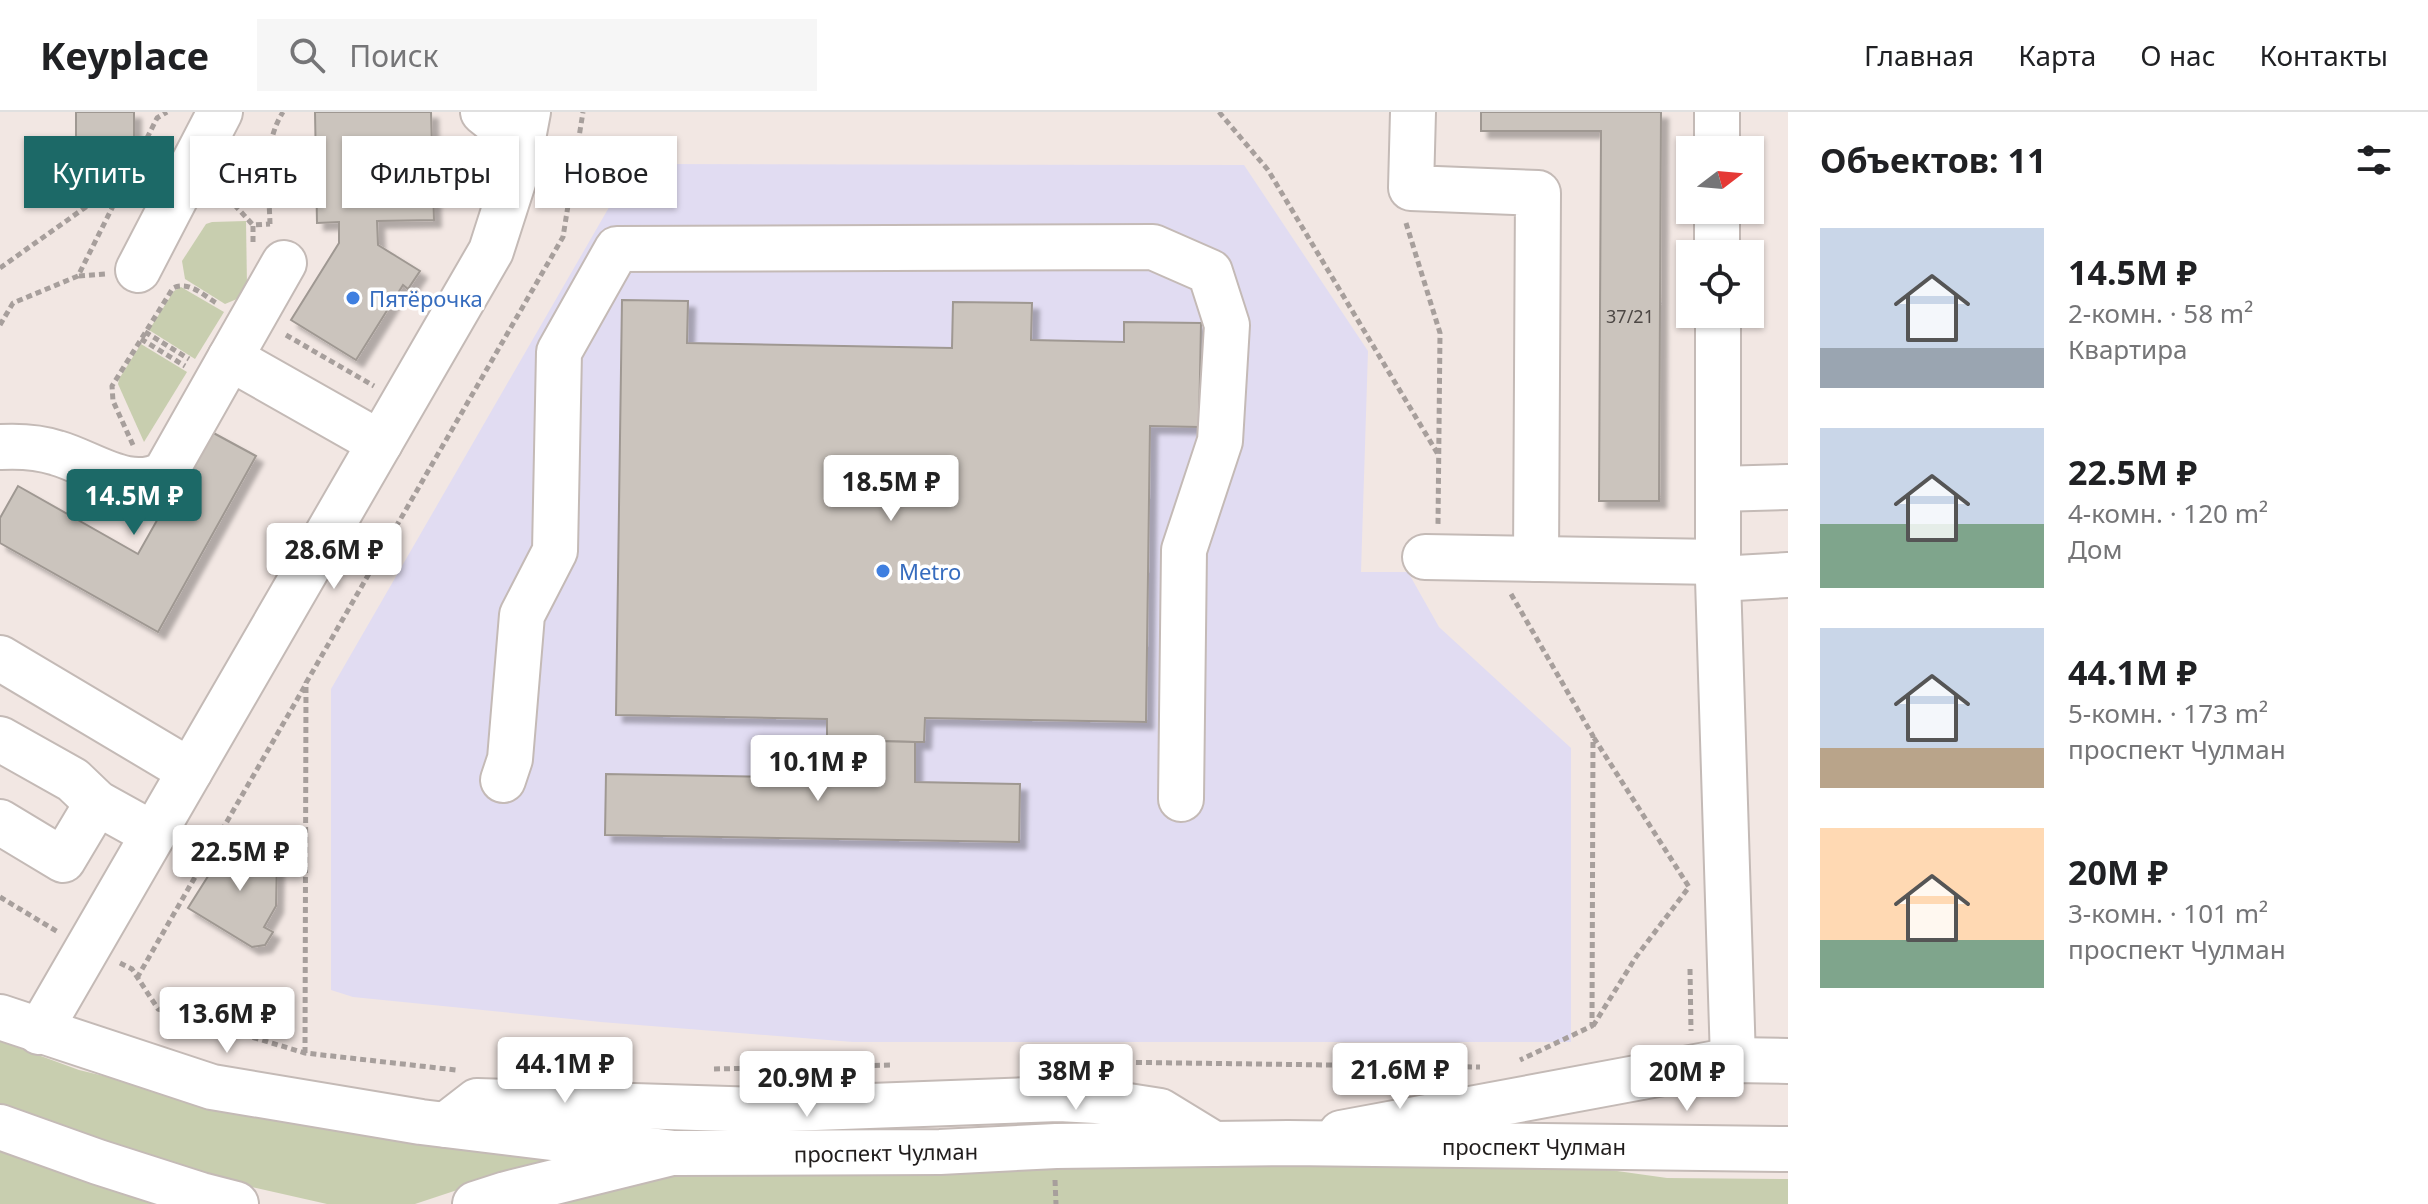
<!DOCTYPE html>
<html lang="ru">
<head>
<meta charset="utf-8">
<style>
	:root { --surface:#fff; --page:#f6f6f6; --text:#202124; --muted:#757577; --line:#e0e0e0; --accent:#1c6967 }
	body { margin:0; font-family:"Noto Sans",sans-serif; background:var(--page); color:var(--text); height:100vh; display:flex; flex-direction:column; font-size:30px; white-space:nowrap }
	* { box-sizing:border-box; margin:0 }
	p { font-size:26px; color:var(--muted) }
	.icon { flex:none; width:44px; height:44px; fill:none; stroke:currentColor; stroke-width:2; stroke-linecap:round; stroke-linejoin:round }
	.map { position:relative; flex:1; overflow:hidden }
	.drawer { display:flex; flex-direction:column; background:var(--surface); width:640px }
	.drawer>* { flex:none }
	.hud { position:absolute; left:24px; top:24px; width:760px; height:72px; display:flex; gap:16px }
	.needle { width:52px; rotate:74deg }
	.controls { position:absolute; left:1676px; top:24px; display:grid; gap:16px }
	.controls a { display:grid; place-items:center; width:88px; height:88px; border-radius:0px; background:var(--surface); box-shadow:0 2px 6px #0004; font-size:40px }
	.price { position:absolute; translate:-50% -68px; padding:0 18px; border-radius:8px; background:#fff; color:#222; font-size:26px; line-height:52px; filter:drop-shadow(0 2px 4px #0008) }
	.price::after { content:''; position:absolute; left:50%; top:48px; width:24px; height:18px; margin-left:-12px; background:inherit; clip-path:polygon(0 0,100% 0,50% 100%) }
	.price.selected { background:var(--accent); color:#fff }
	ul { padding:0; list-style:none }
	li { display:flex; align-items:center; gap:24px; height:200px; padding:0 32px }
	li span { display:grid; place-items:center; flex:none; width:224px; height:160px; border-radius:0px; color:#555 }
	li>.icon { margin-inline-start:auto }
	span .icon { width:96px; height:96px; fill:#fffc; stroke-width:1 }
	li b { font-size:34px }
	h2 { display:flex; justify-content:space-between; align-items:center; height:96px; padding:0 32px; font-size:34px }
	.pill { padding:0 28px; border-radius:0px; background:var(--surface); box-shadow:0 2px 6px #0004; font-size:28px; line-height:72px }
	.pill.selected { background:var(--accent); color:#fff }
	header { display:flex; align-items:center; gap:48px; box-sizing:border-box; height:112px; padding:0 40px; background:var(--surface); border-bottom:2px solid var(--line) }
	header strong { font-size:38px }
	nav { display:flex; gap:44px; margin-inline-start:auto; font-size:28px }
	.search { width:560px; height:72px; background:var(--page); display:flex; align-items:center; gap:20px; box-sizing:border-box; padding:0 28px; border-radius:0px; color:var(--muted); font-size:30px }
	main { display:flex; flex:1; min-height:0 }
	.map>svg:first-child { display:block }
	.commercial { fill:#e1dcf2 }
	.green { fill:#c8ceaf }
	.building { fill:#cbc4bd; stroke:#9f9892; stroke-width:2; filter:url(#shadow) }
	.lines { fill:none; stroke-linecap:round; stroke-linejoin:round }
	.minor-casing { stroke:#c4bab6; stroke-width:48 }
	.major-casing { stroke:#c4bab6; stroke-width:48 }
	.path { stroke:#a79f9c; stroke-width:5; stroke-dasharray:6 4; stroke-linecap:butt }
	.minor { stroke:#fff; stroke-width:44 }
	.major { stroke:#fff; stroke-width:44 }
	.shop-dot { fill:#3f7fe0; stroke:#fff; stroke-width:3 }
	.labels { text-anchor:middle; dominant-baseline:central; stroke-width:7; stroke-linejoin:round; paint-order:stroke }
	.number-label { font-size:18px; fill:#4c4744 }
	.shop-label { font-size:22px; fill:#366cbe; stroke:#fff; text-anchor:start }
	.street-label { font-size:22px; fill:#211d1c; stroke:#fff }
</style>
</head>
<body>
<header>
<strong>Keyplace</strong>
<div class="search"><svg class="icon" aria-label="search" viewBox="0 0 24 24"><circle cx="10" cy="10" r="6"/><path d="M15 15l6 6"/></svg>Поиск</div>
<nav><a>Главная</a><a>Карта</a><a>О нас</a><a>Контакты</a></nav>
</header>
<main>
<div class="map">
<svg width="1788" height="1092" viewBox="0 0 1788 1092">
	<defs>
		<filter id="shadow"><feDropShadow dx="7" dy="7" stdDeviation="2" flood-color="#0004"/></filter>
	</defs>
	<rect width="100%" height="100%" fill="#f2e7e3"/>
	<polygon class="commercial" points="634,52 1244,53 1368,239 1361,460 1408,460 1439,515 1571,636 1571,930 853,930 601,910 353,885 331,878 331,577"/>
	<g class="green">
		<polygon points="246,109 247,174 237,187 225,192 185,167 182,149 206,112 212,110"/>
		<polygon points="181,175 224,200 195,247 149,218 174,179"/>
		<polygon points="141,232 187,260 144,330 118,272 119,267"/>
		<polygon points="0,929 79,958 179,982 551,1047 415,1092 327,1092 225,1069 0,995"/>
		<polygon points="0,1034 184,1092 0,1092"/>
		<polygon points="1560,1051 1667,1066 1788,1067 1788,1092 537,1092 597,1076 680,1063 945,1063 996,1052"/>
	</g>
	<g class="building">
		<polygon points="76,0 134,0 134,27 76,26"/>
		<polygon points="315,0 431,0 434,108 377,109 378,133 420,159 408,177 403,173 356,248 291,208 339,131 339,110 317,111"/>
		<polygon points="1481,0 1661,0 1659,389 1599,389 1601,19 1481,19"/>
		<polygon points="622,188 688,189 687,231 952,236 953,190 1032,191 1031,228 1124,230 1124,210 1201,211 1199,315 1150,314 1146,610 925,606 924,630 915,630 827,628 827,607 616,603"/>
		<polygon points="208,318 256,344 158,520 0,431 0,406 18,374 138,442"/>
		<polygon points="836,628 915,630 915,670 1020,672 1019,730 605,723 606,662 835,666"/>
		<polygon points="234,723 277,746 276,794 264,815 273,820 265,833 252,835 188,796"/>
	</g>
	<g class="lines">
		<defs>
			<g id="minor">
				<polyline points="483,0 523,32"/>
				<polyline points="1413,0 1411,76 1538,81 1536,447"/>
				<polyline points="1717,0 1717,38"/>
				<polyline points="1717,98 1717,142"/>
				<polyline points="138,158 220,0"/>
				<polyline points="1718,202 1718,467 1733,948"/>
				<polyline points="230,246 284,151"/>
				<path d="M0,335c19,-1 39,0 57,6 35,10 73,41 108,20l65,-115 150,85"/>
				<polyline points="1718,377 1788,375"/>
				<polyline points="1425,445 1718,450"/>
				<polyline points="1718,467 1788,463"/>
				<polyline points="0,546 190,659"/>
				<polyline points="0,627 73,668 97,691 153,722"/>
				<polyline points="503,668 510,647 522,503 555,439 559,240 617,137 1153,135 1210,160 1227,213 1220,329 1184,438 1181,687"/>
				<polyline points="0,710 63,748 97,691"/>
				<polyline points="39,920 491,139 517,58 528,0"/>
				<polyline points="446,1013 477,989 760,998 1059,987 1096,989 1160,999 1214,1032"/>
				<polyline points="1341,1021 1733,948 1788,949"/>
				<polyline points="475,1092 506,1082 672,1041"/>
			</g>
			<g id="major">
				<polyline points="0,905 212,975 421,1010 674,1041 940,1040 1056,1034 1288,1031 1788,1037"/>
				<polyline points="0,1015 98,1050 201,1083 236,1092"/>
			</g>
		</defs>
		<use href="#minor" class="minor-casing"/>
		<use href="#major" class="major-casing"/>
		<g class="path">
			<polyline points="1219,0 1268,58 1439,344"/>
			<polyline points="1684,57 1685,79"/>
			<polyline points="221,78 253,113"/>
			<polyline points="1406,111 1440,221 1438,412"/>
			<path d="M270,112c-1,-37 -8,-79 13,-112"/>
			<polyline points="253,130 253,113 270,112"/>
			<polyline points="0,156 152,48"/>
			<polyline points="1685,161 1685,183"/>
			<polyline points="79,164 105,162"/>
			<polyline points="0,213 13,191 78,164 157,6 167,0"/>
			<polyline points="145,220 189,247"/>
			<polyline points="286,223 374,274"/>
			<polyline points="141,227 185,254"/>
			<path d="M133,333l-20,-44 -1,-15 61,-98c16,-8 31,8 45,16"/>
			<polyline points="1511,482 1593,624 1592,914 1520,948"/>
			<polyline points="0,785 58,820"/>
			<polyline points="120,851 132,857 158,897 305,941 456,958"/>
			<polyline points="1690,857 1691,919"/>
			<polyline points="137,866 306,572"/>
			<polyline points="1593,914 1636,845 1689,775 1594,626"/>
			<polyline points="305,941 306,571 563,125 583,0"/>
			<polyline points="1106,950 1480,955"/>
			<polyline points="714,957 892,953"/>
			<polyline points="1055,1068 1056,1092"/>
		</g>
		<use href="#minor" class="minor"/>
		<use href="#major" class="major"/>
	</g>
	<g class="shop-dot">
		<circle cx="353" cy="186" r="8"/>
		<circle cx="883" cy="459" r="8"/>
	</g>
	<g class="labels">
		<g class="number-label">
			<text x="1630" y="204">37/21</text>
		</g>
		<g class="shop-label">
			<text x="369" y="186">Пятёрочка</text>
			<text x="899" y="459">Metro</text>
		</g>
		<g class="street-label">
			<text x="1534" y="1034">проспект Чулман</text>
			<text transform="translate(886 1040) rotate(-1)">проспект Чулман</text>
		</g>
	</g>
</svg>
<div class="controls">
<a><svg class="needle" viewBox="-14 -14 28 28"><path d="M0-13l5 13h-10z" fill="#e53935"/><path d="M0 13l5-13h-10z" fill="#757577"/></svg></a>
<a><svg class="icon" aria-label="locate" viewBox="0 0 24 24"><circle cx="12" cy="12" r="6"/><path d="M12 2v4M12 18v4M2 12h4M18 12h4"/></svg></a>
</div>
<b class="price" style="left:891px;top:411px">18.5M ₽</b>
<b class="price selected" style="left:134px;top:425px">14.5M ₽</b>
<b class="price" style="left:334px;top:479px">28.6M ₽</b>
<b class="price" style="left:818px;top:691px">10.1M ₽</b>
<b class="price" style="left:240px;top:781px">22.5M ₽</b>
<b class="price" style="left:227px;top:943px">13.6M ₽</b>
<b class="price" style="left:565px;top:993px">44.1M ₽</b>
<b class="price" style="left:1400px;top:999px">21.6M ₽</b>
<b class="price" style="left:1076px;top:1000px">38M ₽</b>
<b class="price" style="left:1687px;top:1001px">20M ₽</b>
<b class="price" style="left:807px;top:1007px">20.9M ₽</b>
<div class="hud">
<a class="pill selected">Купить</a>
<a class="pill">Снять</a>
<a class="pill">Фильтры</a>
<a class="pill">Новое</a>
</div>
</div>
<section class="drawer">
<h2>Объектов: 11<svg class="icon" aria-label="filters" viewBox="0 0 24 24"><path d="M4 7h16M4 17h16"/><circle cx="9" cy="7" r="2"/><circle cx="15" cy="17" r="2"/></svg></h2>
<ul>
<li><span style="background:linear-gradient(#c9d6e8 75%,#9aa5b1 0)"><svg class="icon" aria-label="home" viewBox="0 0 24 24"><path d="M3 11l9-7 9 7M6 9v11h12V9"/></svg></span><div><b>14.5M ₽</b><p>2-комн. · 58 m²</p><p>Квартира</p></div></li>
<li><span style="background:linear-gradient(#c9d6e8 60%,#7fa58c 0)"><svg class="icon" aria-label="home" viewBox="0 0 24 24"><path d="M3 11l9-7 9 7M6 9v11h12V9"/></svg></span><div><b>22.5M ₽</b><p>4-комн. · 120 m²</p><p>Дом</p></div></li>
<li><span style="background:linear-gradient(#c9d6e8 75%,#b9a48a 0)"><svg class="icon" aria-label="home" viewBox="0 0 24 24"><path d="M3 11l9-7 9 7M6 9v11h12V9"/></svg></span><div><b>44.1M ₽</b><p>5-комн. · 173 m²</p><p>проспект Чулман</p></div></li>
<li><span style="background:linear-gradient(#ffd9b3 70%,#7fa58c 0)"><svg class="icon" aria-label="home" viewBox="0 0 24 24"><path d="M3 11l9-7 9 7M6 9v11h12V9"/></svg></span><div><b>20M ₽</b><p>3-комн. · 101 m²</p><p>проспект Чулман</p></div></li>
</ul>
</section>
</main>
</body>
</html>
